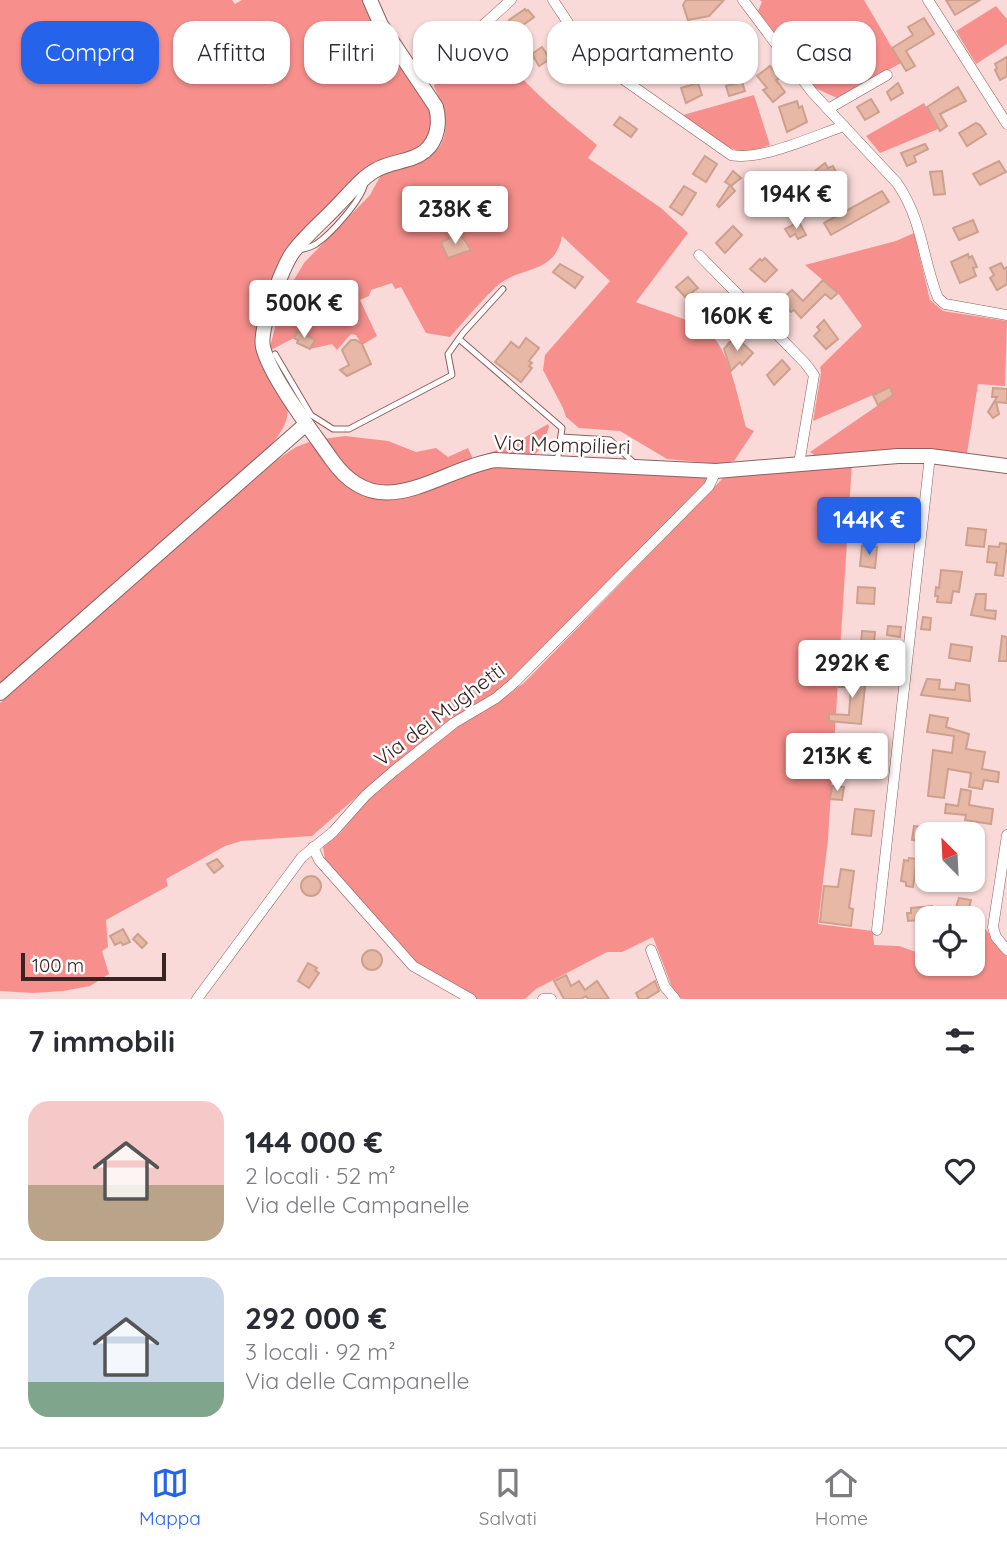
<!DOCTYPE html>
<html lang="it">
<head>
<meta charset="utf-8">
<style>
	:root { --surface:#fff; --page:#f2f2f3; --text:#2b2b33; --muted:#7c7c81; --line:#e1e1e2; --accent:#2563eb }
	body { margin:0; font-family:Quicksand,sans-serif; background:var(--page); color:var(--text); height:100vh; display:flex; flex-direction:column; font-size:26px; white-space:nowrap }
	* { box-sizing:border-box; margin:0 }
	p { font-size:23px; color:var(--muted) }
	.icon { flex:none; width:38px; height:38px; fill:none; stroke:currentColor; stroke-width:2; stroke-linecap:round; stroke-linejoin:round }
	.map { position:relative; height:999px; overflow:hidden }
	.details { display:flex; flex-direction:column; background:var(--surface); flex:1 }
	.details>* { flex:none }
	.hud { position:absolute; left:21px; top:21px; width:966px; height:63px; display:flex; gap:14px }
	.needle { width:46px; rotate:336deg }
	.controls { position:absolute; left:915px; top:822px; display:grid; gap:14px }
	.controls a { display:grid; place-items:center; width:70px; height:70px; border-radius:14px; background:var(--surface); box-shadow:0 2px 5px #0004; font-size:35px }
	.scale { position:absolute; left:21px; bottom:18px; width:145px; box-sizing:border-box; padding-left:7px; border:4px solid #382423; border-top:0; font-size:19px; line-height:24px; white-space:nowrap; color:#382423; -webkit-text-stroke:5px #fff; paint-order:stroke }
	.price { position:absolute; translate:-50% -60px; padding:0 16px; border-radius:7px; background:#fff; color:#222; font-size:23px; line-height:46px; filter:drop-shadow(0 2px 4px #0008) }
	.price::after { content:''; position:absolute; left:50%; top:42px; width:21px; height:16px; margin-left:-10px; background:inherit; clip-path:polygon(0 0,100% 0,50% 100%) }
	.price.current { background:var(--accent); color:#fff }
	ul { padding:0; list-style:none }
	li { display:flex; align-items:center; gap:21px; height:175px; padding:0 28px }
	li+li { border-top:2px solid var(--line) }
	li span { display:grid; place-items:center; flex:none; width:196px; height:140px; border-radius:21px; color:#555 }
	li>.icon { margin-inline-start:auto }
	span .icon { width:84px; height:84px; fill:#fffc; stroke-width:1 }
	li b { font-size:30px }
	h2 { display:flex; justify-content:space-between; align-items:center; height:84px; padding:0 28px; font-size:30px }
	.tag { padding:0 24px; border-radius:21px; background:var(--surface); box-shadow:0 2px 5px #0004; font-size:24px; line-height:63px }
	.tag.current { background:var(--accent); color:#fff }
	.tabs { display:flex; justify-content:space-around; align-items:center; height:98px; border-top:2px solid var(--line); background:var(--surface); font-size:19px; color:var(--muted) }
	.tabs a { display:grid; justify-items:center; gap:4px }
	.tabs .current { color:var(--accent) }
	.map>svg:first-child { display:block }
	.green { fill:#f7908d }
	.building { fill:#e7b8a6; stroke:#cda08e; stroke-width:2 }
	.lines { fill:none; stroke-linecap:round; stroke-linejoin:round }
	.lane-casing { stroke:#8d605e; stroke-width:7 }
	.street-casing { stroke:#8d605e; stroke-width:11 }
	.secondary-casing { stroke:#8d605e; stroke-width:16 }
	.lane { stroke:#fff; stroke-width:5 }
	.street { stroke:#fff; stroke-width:10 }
	.secondary { stroke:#fff; stroke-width:14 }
	.labels { text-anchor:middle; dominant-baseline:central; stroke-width:5; stroke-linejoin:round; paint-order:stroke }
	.street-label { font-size:21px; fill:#382423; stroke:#fff }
</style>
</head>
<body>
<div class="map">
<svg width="1007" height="999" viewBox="0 0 1007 999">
	<rect width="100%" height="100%" fill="#fadad8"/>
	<g class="green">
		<path d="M0,0h232l3,4 7,-4h124l61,100 6,20 -3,17 -12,12 -37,13 -82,77 -38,87 27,84c-1,14 -7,22 -15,33l-273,241z"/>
		<polygon points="760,0 864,0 901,63 837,98 815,88 758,11 762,2"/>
		<polygon points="996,6 1007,19 1007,44 976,64 956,31"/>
		<path d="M484,30c30,47 70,80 113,115l-9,13 73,50 27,25 -52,69c22,9 58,17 75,33 19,17 28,68 35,92l8,4 -20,30 -16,3 -51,-5 -47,-28 -41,-3 -13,-11 -3,-9 -20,-38 2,-15 65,-74 -48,-45c-7,40 -43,29 -66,51 -16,15 -31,33 -46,50l-24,-4 -25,-46 -6,2 -3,-6 -21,7 -2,6 -9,4 17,36 -15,9 -6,-10 -5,-1 -14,16 -5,-6 -22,5 5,-9 -17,-9 -4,7 -25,13 13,-51 22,-37 66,-68 12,-22c14,-5 33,-9 47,-17 26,-16 16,-47 5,-69l4,-15 10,-9h5l13,-13v-5z"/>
		<path d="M754,95l16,50c-9,3 -18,7 -28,6 -17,-1 -45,-26 -59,-36z"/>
		<polygon points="924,103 938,129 880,153 866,136"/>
		<path d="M914,233l16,67 13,11 64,10 -2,65 -27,-2 -11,69c-51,-5 -100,-1 -151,3l-6,-4 83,-57 -4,-7 -76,33 8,-48 -1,-6 42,-41 -24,-33 -33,-28 91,-24z"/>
		<polygon points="548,424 549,427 542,446 534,456 479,457 517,442"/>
		<polygon points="345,436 388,441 416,452 436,448 448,457 468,448 473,459 400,487 360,483 323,439"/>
		<polygon points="312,441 372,496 465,471 516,464 595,472 708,477 705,484 511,680 490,698 361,793 312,836 241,841 225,846 166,879 168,886 106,920 108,947 102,951 109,974 90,986 63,991 33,993 0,991 0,703 271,464 296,447"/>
		<polygon points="852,463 828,839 818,924 873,931 874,945 899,946 919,953 927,945 928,964 973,964 973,927 984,927 1007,957 1007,999 682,999 673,990 653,937 622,952 607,952 536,989 525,999 475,999 416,963 325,861 323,847 341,832 368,799 450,731 497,703 525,682 728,473"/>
	</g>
	<g class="building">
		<polygon points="686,0 724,0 709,16 688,20 683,5"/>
		<polygon points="946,0 980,0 955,15"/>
		<polygon points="525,9 526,11 528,10 534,17 515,31 509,20"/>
		<polygon points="924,18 934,34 906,51 915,66 906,71 892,48 913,35 908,27"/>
		<polygon points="431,36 439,46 425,58 416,48"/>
		<polygon points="542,47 550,59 539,66 532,54"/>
		<polygon points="1007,57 1007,76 1000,80 995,70 997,68 995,64"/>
		<polygon points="770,66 780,78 776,80 785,92 773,102 763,90 767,88 757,76"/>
		<polygon points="742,82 745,91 729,96 726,86"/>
		<polygon points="698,83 702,95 686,103 681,88"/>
		<polygon points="898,83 903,93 891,100 887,92"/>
		<polygon points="958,87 966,101 940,114 947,126 940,131 927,107"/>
		<polygon points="871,99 879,112 865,120 857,107"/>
		<polygon points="797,101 799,108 802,106 807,122 787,132 779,107"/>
		<polygon points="620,117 637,129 631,137 614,125"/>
		<polygon points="976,123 980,125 986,134 967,146 959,133"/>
		<polygon points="925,144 928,149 914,156 916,162 907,166 901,153"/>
		<polygon points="705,156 717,164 706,182 693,174"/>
		<polygon points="999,161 1006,172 980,185 973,174"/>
		<polygon points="825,163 828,168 833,166 841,182 835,185 837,190 816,201 810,189 821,183 815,171"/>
		<polygon points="733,171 741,178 731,186 735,191 719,207 717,205 730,185 725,182"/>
		<polygon points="942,171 945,194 934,195 930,172"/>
		<polygon points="786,172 795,188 778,196 782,203 769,209 764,198 761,200 750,181 764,173 768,180"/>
		<polygon points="684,186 696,193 682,215 670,207"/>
		<polygon points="882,191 889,202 831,235 824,223"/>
		<polygon points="973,220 978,232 959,240 953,228"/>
		<polygon points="799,222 806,235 798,239 795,234 790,237 785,229"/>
		<polygon points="733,226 742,235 725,253 716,243"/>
		<polygon points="457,234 464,239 471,250 448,258 441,243"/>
		<polygon points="968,254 969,258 972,256 977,267 973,268 976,276 960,283 951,262"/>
		<polygon points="765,258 777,270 765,282 750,269 760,259 762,261"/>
		<polygon points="1001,263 1004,269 1007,267 1007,284 997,290 990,278 994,275 990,268"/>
		<polygon points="560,264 583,277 575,288 553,272"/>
		<polygon points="688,277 698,288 685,297 676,287"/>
		<polygon points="823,280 838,293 831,299 825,294 801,318 794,310 791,312 780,301 792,290 803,301"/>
		<polygon points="705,307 719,321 708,332 699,326 696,319"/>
		<polygon points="824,320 838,339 826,349 814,336 820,330 817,327"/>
		<polygon points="298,331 315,340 310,349 297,343 298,340 294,338"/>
		<polygon points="735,336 753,353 742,365 740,362 731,371 724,349"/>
		<polygon points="526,338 539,348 529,361 532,363 529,366 532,368 521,382 495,362 511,342 519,348"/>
		<polygon points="351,340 356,340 362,344 371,364 347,376 340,370 349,365 342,350"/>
		<polygon points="782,360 790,369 774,385 767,375"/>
		<polygon points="890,387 893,395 878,405 873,395"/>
		<polygon points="993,388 1007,389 1007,403 996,402 999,414 993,418 988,412 997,397 992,397"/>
		<polygon points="850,514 859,515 859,519 868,520 866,532 848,529"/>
		<polygon points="968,528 986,530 984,547 966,545"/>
		<polygon points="1000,543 1007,544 1003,576 995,575 997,563 987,562 989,546 999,547"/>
		<polygon points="862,546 877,547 875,568 860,566"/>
		<polygon points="941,570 962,572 959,592 953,591 951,603 937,602 938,596 935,596 936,587 939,588"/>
		<polygon points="858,587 875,588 874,604 857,603"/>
		<polygon points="976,594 986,594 985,610 996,611 995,619 971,615"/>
		<polygon points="923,617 931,618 930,630 921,629"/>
		<polygon points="888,626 901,627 900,637 887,635"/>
		<polygon points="862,631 875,632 872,663 868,663 867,676 859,675"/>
		<polygon points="1002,636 1007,637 1007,661 999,661"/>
		<polygon points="951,644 972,647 970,661 949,658"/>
		<polygon points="839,677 866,677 861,724 829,721 829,714 849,715 851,687 839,687"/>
		<polygon points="927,679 940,680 939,689 955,690 956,683 969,685 970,701 921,695"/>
		<polygon points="930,715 948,718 946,727 969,734 966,749 985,752 982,769 999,772 998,782 984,780 982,789 969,787 971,773 948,769 944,798 928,796 933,750 952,753 954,736 927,732"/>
		<rect x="836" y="747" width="13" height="14"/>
		<polygon points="832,786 844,787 842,800 830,799"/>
		<polygon points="961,789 971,791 969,805 993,809 991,824 965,820 966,815 945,813 946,804 958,806"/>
		<polygon points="855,809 874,811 871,836 852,834"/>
		<polygon points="914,826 943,830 943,835 928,835 928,842 912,840"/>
		<polygon points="973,842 984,845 982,866 973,864"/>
		<polygon points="909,858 917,859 913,887 906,886 906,882 901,881 904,860 908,861"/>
		<polygon points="217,859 223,866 214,873 207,864"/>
		<polygon points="841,869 854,871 849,908 853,909 851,926 820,922 824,886 838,887"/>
		<circle cx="311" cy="886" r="10"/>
		<polygon points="959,898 971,900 968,913 955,911"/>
		<polygon points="932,906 932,919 908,921 907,913 911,913 911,908"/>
		<polygon points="123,929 130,942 123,945 121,942 115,945 110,936"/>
		<polygon points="138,934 147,943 142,948 133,939"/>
		<circle cx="372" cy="960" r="10"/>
		<polygon points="308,963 317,968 315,970 319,973 309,988 298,981"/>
		<polygon points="566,975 571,986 579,981 585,990 597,981 609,999 588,999 586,996 581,999 564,999 554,981"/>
		<polygon points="655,981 659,991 646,999 639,999 636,993"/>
	</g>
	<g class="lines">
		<defs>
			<g id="lane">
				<path d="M299,250c5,-1 12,-3 17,-6 14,-9 47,-45 49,-62"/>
				<polyline points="459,339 562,428 557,463"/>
				<polyline points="275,354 311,415 333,429 349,429 452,375 448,354 463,333 503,289"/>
				<polyline points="561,437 610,440 634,463"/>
			</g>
			<g id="street">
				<path d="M553,0l37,56 141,99c30,6 83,-19 113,-29"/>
				<path d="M743,0l69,92 85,91c26,38 25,75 41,115l7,6 62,11"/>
				<polyline points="928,0 1007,124"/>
				<polyline points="420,82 511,0"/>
				<polyline points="828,109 887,75"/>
				<polyline points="699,255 805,363 814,375 799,464"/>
				<polyline points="1007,835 993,927 996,937 1007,950"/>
				<polyline points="313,847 319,860 413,966 471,999"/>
				<polyline points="877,930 930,456"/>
				<polyline points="651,950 665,987 675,999"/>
				<polyline points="197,999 302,857 333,832 366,795 395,770 454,723 496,698 515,682 709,486 716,471"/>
				<polyline points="543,999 551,999"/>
			</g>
			<g id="secondary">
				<path d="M370,0l11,25 55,82c4,15 2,33 -11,44 -13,11 -34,10 -49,19 -15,8 -27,24 -39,36 -14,15 -31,29 -44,46 -11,16 -34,77 -30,95 7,30 51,87 69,113 48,68 105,10 163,0l221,11 182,-15h32l77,10"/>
				<polyline points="0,693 306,424"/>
			</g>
		</defs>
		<use href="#lane" class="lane-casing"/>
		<use href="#street" class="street-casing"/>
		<use href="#secondary" class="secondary-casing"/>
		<use href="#lane" class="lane"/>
		<use href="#street" class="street"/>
		<use href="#secondary" class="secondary"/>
	</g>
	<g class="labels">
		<g class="street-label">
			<text transform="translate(562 444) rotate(2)">Via Mompilieri</text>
			<text transform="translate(439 714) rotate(-37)">Via dei Mughetti</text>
		</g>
	</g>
</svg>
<div class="controls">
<a><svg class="needle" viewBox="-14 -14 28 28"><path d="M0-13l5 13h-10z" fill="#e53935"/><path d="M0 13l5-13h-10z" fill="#7c7c81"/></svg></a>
<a><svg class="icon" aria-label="locate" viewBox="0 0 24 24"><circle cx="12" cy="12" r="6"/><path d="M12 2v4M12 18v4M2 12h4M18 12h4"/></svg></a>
</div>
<div class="scale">100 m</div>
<b class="price" style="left:796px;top:231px">194K €</b>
<b class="price" style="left:455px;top:246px">238K €</b>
<b class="price" style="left:304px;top:340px">500K €</b>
<b class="price" style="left:737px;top:353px">160K €</b>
<b class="price current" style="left:869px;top:557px">144K €</b>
<b class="price" style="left:852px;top:700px">292K €</b>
<b class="price" style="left:837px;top:793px">213K €</b>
<div class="hud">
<a class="tag current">Compra</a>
<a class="tag">Affitta</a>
<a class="tag">Filtri</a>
<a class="tag">Nuovo</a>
<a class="tag">Appartamento</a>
<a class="tag">Casa</a>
</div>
</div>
<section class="details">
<h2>7 immobili<svg class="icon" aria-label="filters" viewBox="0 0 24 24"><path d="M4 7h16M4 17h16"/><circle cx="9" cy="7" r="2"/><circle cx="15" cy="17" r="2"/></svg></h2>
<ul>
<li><span style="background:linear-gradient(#f6c9c9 60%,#b9a48a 0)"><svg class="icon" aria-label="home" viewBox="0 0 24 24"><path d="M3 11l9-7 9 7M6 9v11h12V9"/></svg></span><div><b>144 000 €</b><p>2 locali · 52 m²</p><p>Via delle Campanelle</p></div><svg class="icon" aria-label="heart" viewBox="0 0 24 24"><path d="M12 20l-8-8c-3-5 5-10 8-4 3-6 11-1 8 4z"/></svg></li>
<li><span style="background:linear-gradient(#c9d6e8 75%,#7fa58c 0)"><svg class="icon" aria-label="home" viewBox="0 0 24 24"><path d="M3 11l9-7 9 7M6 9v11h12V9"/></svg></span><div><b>292 000 €</b><p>3 locali · 92 m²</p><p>Via delle Campanelle</p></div><svg class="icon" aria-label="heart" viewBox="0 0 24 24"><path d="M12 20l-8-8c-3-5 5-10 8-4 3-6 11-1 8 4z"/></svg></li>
</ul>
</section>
<nav class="tabs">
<a class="current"><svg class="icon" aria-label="map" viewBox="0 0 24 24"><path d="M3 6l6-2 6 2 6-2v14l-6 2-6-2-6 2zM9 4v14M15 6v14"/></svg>Mappa</a>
<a><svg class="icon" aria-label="saved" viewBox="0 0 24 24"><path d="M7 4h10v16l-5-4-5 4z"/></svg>Salvati</a>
<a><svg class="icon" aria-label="home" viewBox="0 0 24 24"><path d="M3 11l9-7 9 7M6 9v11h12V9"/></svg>Home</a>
</nav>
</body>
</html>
